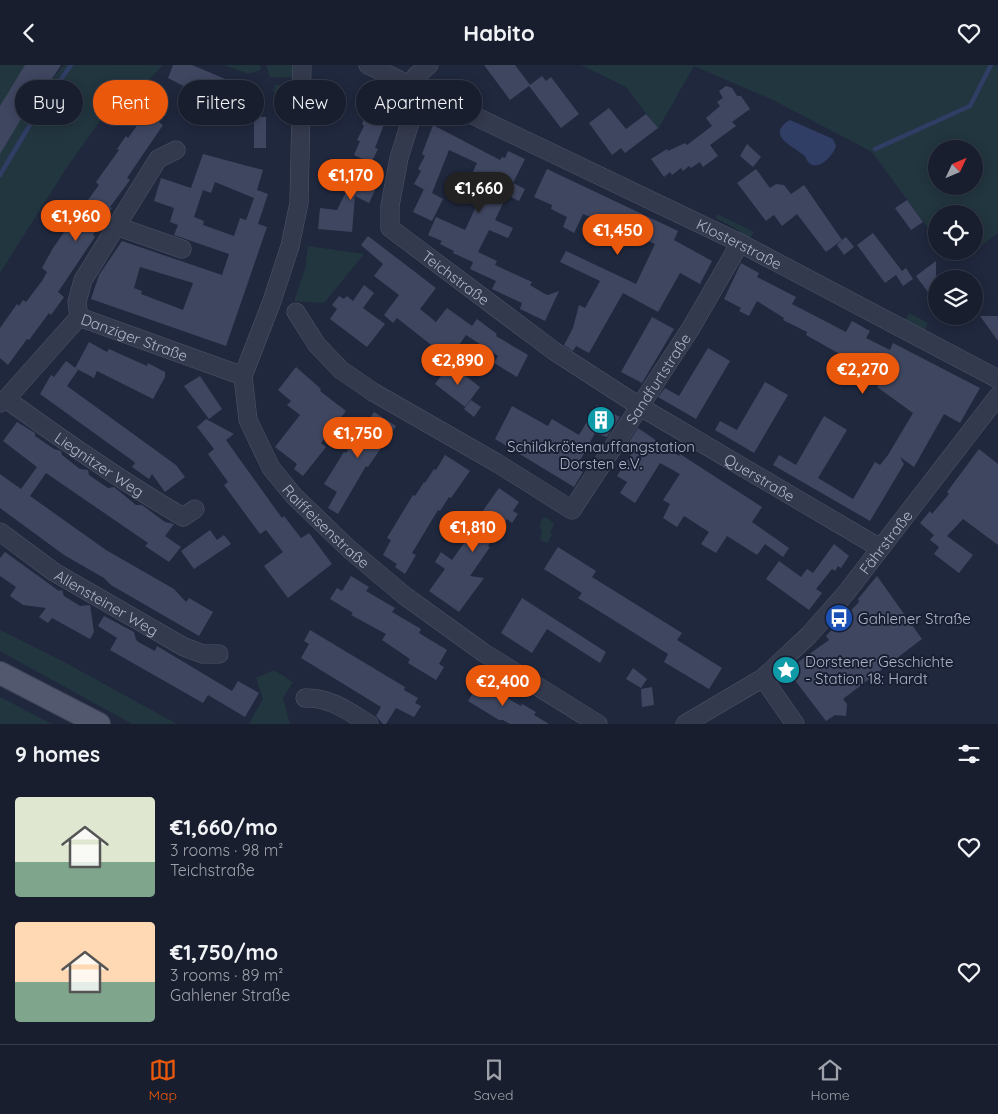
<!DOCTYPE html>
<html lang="en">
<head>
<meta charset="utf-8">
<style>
	:root { --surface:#181e2e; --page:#212736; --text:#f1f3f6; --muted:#9fa2aa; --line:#363c4a; --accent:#ea580c }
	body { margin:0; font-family:Quicksand,sans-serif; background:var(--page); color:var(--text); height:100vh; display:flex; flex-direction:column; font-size:19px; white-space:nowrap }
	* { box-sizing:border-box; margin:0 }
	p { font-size:16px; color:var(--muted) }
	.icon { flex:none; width:28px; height:28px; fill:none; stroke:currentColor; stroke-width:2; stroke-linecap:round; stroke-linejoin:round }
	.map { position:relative; height:659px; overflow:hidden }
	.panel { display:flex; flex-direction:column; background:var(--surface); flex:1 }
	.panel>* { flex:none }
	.guide { position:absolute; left:15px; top:15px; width:500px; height:45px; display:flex; gap:10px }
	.needle { width:32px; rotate:46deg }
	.controls { position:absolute; left:928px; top:75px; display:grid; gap:10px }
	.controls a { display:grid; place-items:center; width:55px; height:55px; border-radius:50%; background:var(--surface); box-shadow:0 2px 12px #0003,0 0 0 1px var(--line); font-size:25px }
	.price { position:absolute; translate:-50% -42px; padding:0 11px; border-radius:18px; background:var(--accent); color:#fff; font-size:16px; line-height:32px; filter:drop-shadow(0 1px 2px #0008) }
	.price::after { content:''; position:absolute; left:50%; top:30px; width:15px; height:11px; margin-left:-8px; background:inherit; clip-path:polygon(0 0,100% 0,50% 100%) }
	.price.current { background:#222; color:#fff }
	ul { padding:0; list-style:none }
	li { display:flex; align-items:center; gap:15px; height:125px; padding:0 15px }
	li span { display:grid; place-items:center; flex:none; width:140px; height:100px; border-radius:5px; color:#555 }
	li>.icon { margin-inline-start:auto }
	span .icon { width:60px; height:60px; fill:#fffc; stroke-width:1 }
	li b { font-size:21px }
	h2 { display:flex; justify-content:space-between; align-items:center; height:60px; padding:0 15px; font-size:21px }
	.chip { padding:0 18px; border-radius:22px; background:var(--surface); box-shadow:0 2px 12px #0003,0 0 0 1px var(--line); font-size:18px; line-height:45px }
	.chip.current { background:var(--accent); color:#fff }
	header { display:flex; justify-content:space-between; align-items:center; height:65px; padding:0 15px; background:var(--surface); font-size:22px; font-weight:700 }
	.tab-bar { display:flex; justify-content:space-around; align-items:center; height:70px; border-top:1px solid var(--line); background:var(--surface); font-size:14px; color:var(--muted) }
	.tab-bar a { display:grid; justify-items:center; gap:2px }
	.tab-bar .current { color:var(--accent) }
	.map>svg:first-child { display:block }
	.green { fill:#22363f; fill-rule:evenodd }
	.water { fill:#303d64 }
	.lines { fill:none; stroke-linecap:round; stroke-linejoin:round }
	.stream { stroke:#303d64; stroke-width:4.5 }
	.building { fill:#3f4660; fill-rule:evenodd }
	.minor-casing { stroke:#4f5568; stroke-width:19 }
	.major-casing { stroke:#3d4356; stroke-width:24 }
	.minor { stroke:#343a4d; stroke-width:18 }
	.major { stroke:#52596e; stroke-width:22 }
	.labels { text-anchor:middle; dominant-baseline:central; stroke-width:4; stroke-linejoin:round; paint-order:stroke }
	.street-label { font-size:15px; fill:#afb5c9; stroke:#191f32 }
	.poi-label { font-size:15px; fill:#afb5c9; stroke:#191f32; text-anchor:start }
</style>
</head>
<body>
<header><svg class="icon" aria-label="back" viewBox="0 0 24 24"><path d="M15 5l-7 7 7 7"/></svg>Habito<svg class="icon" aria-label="heart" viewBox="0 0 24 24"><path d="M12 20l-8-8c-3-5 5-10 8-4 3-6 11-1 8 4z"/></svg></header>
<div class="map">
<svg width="998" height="659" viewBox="0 0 998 659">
	<rect width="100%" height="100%" fill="#20283e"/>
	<g class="green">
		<polygon points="0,0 47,0 47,16 50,17 64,0 163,0 136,29 124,22 67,102 0,208"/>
		<polygon points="224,0 260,0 261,5 248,9"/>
		<polygon points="266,0 294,0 295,13 270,12"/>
		<path d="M581,0h417v168l-24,18v-37h-38v25l-64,-87 -99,-52 -79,-34 -36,63 -32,-42zM936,84h38v37h-38z"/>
		<polygon points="295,19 295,31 282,33 273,26 275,20"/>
		<polygon points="717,149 754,167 749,175 741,171 738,165 716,153"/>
		<polygon points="308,181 364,189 324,238 294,236 305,204"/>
		<polygon points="909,248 928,258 924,266 905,256"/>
		<polygon points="543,452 549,454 554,459 550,468 552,470 547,478 540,475 542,466 539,461"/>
		<polygon points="0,565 66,598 177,659 132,659 0,586"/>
		<polygon points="274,605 293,617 283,633 290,659 249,659 263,634 256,613"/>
		<polygon points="0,632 52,659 0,659"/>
	</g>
	<path class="water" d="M790,55l43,19 3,7c-2,8 -17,26 -27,17 -3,-3 -3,-7 -7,-9 -10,-8 -37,-20 -12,-34z"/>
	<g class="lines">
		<g class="stream">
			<polyline points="875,84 970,41 991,0"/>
			<polyline points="0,110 34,53 71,0"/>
		</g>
	</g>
	<g class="building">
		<polygon points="25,0 61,0 50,17 45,14 0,89 0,41"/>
		<polygon points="173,0 192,0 230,16 228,17 236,20 235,22 258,30 250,54 206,40 211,24 185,36 189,24 168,13"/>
		<polygon points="484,0 515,0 530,20 542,11 546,16 551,12 579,49 561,63 529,21 510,35"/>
		<polygon points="373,20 391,28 387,37 390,38 384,53 386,54 375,83 378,84 371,98 354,90 360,76 357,75 364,61 362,59 368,45 355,40 362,25 369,28"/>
		<polygon points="726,21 732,23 737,31 741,31 750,44 732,57 736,61 710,80 718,91 703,102 700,97 691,103 689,101 683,106 681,103 672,110 670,107 664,112 651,94 667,84 668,86 685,78 687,80 712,61 706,53 720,41 717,37 723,33 719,26"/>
		<polygon points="609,43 626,64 646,49 658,63 625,88 621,83 612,90 589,58"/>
		<polygon points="146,48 163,60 127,113 130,115 110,142 112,143 93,170 95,172 58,227 64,232 51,250 49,248 29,275 27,274 8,300 0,293 0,263 17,239 19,241 23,235 26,237 42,216 47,207 42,203 53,183 72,156 75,158 87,140 85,139 99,120 96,117 119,85 117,84 126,71 128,73"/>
		<rect x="254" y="52" width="12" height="31"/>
		<polygon points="433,60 500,95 502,92 505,93 508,86 525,94 513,118 525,124 519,136 507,130 495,155 513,163 508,173 489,165 478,187 497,196 495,200 532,217 530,220 543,228 548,230 559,226 545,256 520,244 522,238 492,224 496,216 470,204 473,197 453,188 454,186 440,179 442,176 428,170 436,152 465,165 480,133 464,126 477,98 449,85 432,128 443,134 432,156 413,147 424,124 427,126 414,119 421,106 418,104 425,91 422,89"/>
		<polygon points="747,79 761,92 753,102 740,91"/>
		<path d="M203,89l60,16 -6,20 11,4 -10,30 9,3 -41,119 -135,-47 8,-24 23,-34 100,34 7,-21 -55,-19 4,-10 -8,-3 4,-14 -20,-7 7,-23 30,10zM215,117l39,16 -8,22 -6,-2 -6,18 -31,-11 1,-4 -10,-4 9,-27 8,3zM140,202l53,16 -10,27 -42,-16 1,-3 -8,-3z"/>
		<polygon points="365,95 379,101 374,114 379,117 369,138 355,131 352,167 318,164 320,143 337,145 346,127 349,129"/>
		<polygon points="547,104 678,166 674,175 712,196 700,219 680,208 658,247 623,228 589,288 576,281 573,286 564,280 573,263 579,240 585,243 600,216 560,197 566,186 636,219 655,179 583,149 574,168 563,162 567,152 551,144 552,140 534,132"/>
		<polygon points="756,104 770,123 776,119 784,120 791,129 804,120 842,175 846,172 854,182 844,190 837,180 842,175 826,187 797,149 782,161 774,150 766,156 737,118"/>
		<polygon points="907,135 923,157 911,165 895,143"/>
		<polygon points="873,168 902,206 906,203 913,214 903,221 896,210 885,218 857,180"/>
		<polygon points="368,171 436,223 420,244 436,257 447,243 472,261 477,254 497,269 496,271 528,290 517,312 494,298 498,291 466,270 449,294 397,253 393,258 384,250 399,230 374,211 383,199 361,180"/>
		<polygon points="936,196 936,238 916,211"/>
		<polygon points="741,198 759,208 757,212 796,232 792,239 846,267 852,256 870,266 866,273 890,285 893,278 980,323 960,358 944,349 914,402 900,392 904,399 870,456 773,400 779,390 796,400 824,351 847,365 818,413 853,434 875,397 880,400 888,390 913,348 877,322 891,301 868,289 861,301 806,270 807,267 783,255 784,253 757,236 749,251 739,246 741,243 724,234"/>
		<polygon points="364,220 374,228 363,243 385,259 367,282 330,254 337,244 332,240 339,231 344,234 347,231 353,236"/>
		<polygon points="980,251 998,251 998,276"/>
		<polygon points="652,252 674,264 642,318 621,307"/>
		<polygon points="89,277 107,287 109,284 147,301 148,298 165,307 165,312 153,334 97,306 94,313 75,303"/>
		<polygon points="708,283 730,296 696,354 658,332 665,323 679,331"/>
		<polygon points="66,296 78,305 67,321 176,400 185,412 165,427 152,409 149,414 132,402 135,398 133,396 40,329 51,310 54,312"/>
		<polygon points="450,299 480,322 465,342 435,319"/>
		<polygon points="296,302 321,324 320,326 346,346 321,378 326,382 303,411 294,404 297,399 275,382 300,350 287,340 291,336 278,325"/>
		<polygon points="200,311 222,344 209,354 184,321"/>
		<polygon points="765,317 788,330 754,388 715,365 720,356 737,365"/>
		<polygon points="471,335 481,342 474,352 464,344"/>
		<polygon points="597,340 620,352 607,372 595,368 576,403 583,407 574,422 495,374 512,341 548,361 552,354 579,370"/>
		<polygon points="374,347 396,361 368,402 366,401 338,449 328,443 337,427 324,419 344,387 346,388 359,367 361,368"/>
		<polygon points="206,354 234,369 226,375 274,442 282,453 284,451 301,473 309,468 332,499 288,533 264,501 283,487 266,465 260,469 224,420 228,417 208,389 214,384 197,362"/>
		<polygon points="17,357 35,368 35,371 54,384 61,386 62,390 80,404 88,405 89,410 108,423 114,422 136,440 142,440 165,457 174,459 165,471 181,482 169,497 145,481 148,478 46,408 30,431 106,485 174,524 186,537 189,533 213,547 199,571 111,520 104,513 64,490 0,443 0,409 21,424 37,402 3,376"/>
		<polygon points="638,363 679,391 680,389 762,442 752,457 789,483 783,492 765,479 757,490 727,471 716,488 701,479 709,467 684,451 677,462 663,453 670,439 663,435 680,409 660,398 635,438 620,428 627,417 617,411 632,388 625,383"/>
		<polygon points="979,384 998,399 998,480 963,454 947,471 973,490 959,508 934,489 939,482 930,475 934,470 920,458 930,446 932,449 949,429 947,427"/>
		<polygon points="445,390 470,406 451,433 449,432 440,446 438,445 412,488 416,490 405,509 395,502 397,499 383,490 391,475 387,473 413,430 415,431 424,417 425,418 434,404 436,405"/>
		<polygon points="499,423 519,437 513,446 518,449 512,458 507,454 488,481 490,482 470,511 484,513 459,547 429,526 445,504 435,497 441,487 452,495 471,468 468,467"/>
		<polygon points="210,465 217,475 224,470 231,479 194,504 181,486"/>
		<polygon points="834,479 849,491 841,503 838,501 835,506 832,504 816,524 822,528 809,545 766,514 779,496 801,512 807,504 813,508"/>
		<polygon points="558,482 596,506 592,512 682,568 677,575 722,603 709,624 664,597 668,589 578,533 582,528 544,504"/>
		<polygon points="5,487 59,526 62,525 64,531 80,541 90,540 94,567 90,574 52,553 48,558 39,552 46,543 23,540 10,531 16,522 0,511 0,493"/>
		<polygon points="351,511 369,522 366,526 395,543 392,547 421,564 419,568 447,585 439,599 444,602 436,615 408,598 410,594 382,575 386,569 351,550 353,548 330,534 337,523 342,526"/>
		<polygon points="877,511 922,574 843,634 847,639 846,651 835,650 826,656 787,605 829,575 826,571 859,537 858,534"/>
		<polygon points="522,533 606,587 600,598 547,564 532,588 501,568"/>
		<polygon points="104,551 134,567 136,575 140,578 155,586 157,581 232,626 238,616 259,628 245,652 208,630 203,638 110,585 117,573 98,561"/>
		<polygon points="310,565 405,622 404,625 418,633 415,638 421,641 414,652 396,643 386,659 383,659 376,651 381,642 301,593 309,579 304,576"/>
		<polygon points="633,603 647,614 641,623 626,614"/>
		<polygon points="482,614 490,619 489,622 514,637 521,641 522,639 536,647 534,650 549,659 510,659 503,655 499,655 468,636"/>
		<polygon points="652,622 654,640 642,642 641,624"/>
	</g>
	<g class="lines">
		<defs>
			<g id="minor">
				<path id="s1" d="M302,0l-3,138 -9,43 -18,55 -29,75 5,44 23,48 23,28 55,53 56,47 79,57 114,71"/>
				<path id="s2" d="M368,0l372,178 258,136"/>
				<path id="s3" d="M429,0l-13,11 4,15 -21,67 -9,48v22l164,123 85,55 241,142"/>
				<polyline points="116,161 182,184"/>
				<path id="s4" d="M296,247l21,33 24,25 32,22 124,71 75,47 119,-182 49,-85"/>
				<polyline points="79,252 77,237 83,215 158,94 176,85"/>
				<path id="s5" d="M6,334c58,42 115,82 177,118l12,-8"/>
				<path id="s6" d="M0,338l6,-4 73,-82 164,59"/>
				<path id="s7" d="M0,467l54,40 130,75 19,7h16"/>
				<polyline points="763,613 795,659"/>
				<path d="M305,633c25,-1 43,13 64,26"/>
				<path id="s8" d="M685,659l78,-46 46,-43 37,-42 152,-197"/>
			</g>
			<polyline id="major" points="0,608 99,659"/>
		</defs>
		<use href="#minor" class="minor-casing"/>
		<use href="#major" class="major-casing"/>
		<use href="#minor" class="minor"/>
		<use href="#major" class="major"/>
	</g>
	<defs>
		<symbol id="building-disc" viewBox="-11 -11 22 22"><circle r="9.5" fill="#0f9aa8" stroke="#191f32"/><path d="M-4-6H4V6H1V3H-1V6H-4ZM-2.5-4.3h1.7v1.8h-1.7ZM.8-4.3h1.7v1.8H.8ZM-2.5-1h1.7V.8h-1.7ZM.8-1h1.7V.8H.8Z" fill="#fff"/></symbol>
		<symbol id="bus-disc" viewBox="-11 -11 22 22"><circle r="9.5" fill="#1a4fb4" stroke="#191f32"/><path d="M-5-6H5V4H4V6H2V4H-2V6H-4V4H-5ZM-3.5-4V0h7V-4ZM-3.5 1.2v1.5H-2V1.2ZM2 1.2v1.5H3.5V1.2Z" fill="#fff"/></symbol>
		<symbol id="sight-disc" viewBox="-11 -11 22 22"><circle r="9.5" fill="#0f9aa8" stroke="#191f32"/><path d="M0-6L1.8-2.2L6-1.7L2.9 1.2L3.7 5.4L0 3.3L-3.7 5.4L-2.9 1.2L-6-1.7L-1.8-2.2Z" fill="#fff"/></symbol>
	</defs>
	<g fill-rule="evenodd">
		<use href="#building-disc" x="585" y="339" width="32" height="32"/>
		<use href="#bus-disc" x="823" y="537" width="32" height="32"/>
		<use href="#sight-disc" x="770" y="589" width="32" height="32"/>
	</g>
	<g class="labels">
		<g class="street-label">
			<text stroke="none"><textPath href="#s2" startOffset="412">Klosterstraße</textPath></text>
			<text stroke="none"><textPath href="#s3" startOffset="256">Teichstraße</textPath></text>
			<text stroke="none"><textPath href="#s6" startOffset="176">Danziger Straße</textPath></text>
			<text stroke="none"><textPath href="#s4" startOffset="501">Sandfurtstraße</textPath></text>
			<text stroke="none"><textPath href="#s5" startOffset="114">Liegnitzer Weg</textPath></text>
			<text stroke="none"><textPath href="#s3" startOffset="620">Querstraße</textPath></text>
			<text stroke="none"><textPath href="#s1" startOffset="498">Raiffeisenstraße</textPath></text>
			<text stroke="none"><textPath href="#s8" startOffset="274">Fährstraße</textPath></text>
			<text stroke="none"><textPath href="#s7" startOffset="128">Allensteiner Weg</textPath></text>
		</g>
		<g class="poi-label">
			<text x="601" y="381" text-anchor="middle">Schildkrötenauffangstation<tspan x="601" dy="17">Dorsten e.V.</tspan></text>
			<text x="858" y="553">Gahlener Straße</text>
			<text x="805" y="596">Dorstener Geschichte<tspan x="805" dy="17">- Station 18: Hardt</tspan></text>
		</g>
	</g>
</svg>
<div class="controls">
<a><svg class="needle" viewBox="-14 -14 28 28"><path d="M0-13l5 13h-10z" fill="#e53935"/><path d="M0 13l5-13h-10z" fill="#9fa2aa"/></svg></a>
<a><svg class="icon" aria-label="locate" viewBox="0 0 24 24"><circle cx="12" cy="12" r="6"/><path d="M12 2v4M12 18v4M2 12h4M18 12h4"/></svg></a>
<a><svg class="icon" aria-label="layers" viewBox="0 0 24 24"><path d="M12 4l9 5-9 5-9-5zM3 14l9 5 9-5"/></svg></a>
</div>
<b class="price" style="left:351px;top:136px">€1,170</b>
<b class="price current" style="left:479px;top:149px">€1,660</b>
<b class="price" style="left:76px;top:177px">€1,960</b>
<b class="price" style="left:618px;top:191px">€1,450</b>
<b class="price" style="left:458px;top:321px">€2,890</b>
<b class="price" style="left:863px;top:330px">€2,270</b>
<b class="price" style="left:358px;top:394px">€1,750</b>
<b class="price" style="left:473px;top:488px">€1,810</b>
<b class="price" style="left:503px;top:642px">€2,400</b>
<div class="guide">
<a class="chip">Buy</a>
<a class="chip current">Rent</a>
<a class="chip">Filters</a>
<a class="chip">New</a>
<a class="chip">Apartment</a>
</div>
</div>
<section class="panel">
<h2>9 homes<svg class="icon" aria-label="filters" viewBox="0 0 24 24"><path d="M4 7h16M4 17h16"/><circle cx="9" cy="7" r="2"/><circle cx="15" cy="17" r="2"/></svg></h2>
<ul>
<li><span style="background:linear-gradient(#dfe7d0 65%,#7fa58c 0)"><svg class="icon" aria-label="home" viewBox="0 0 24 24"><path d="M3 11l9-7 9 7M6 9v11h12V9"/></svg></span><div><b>€1,660/mo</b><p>3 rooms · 98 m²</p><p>Teichstraße</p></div><svg class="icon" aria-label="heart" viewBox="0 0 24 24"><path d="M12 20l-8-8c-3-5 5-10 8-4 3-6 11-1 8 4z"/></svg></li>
<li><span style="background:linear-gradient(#ffd9b3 60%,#7fa58c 0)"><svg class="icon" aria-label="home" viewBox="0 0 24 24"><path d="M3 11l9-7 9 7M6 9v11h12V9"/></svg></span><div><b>€1,750/mo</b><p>3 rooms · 89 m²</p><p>Gahlener Straße</p></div><svg class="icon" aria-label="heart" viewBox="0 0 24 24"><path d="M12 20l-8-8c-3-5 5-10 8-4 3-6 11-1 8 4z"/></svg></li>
</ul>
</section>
<nav class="tab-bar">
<a class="current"><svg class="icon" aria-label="map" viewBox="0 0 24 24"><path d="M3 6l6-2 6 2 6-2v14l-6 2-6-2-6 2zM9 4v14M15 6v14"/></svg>Map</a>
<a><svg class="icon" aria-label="saved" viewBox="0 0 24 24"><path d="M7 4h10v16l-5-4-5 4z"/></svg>Saved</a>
<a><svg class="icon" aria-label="home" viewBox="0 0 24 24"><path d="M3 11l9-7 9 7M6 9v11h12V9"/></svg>Home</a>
</nav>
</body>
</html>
